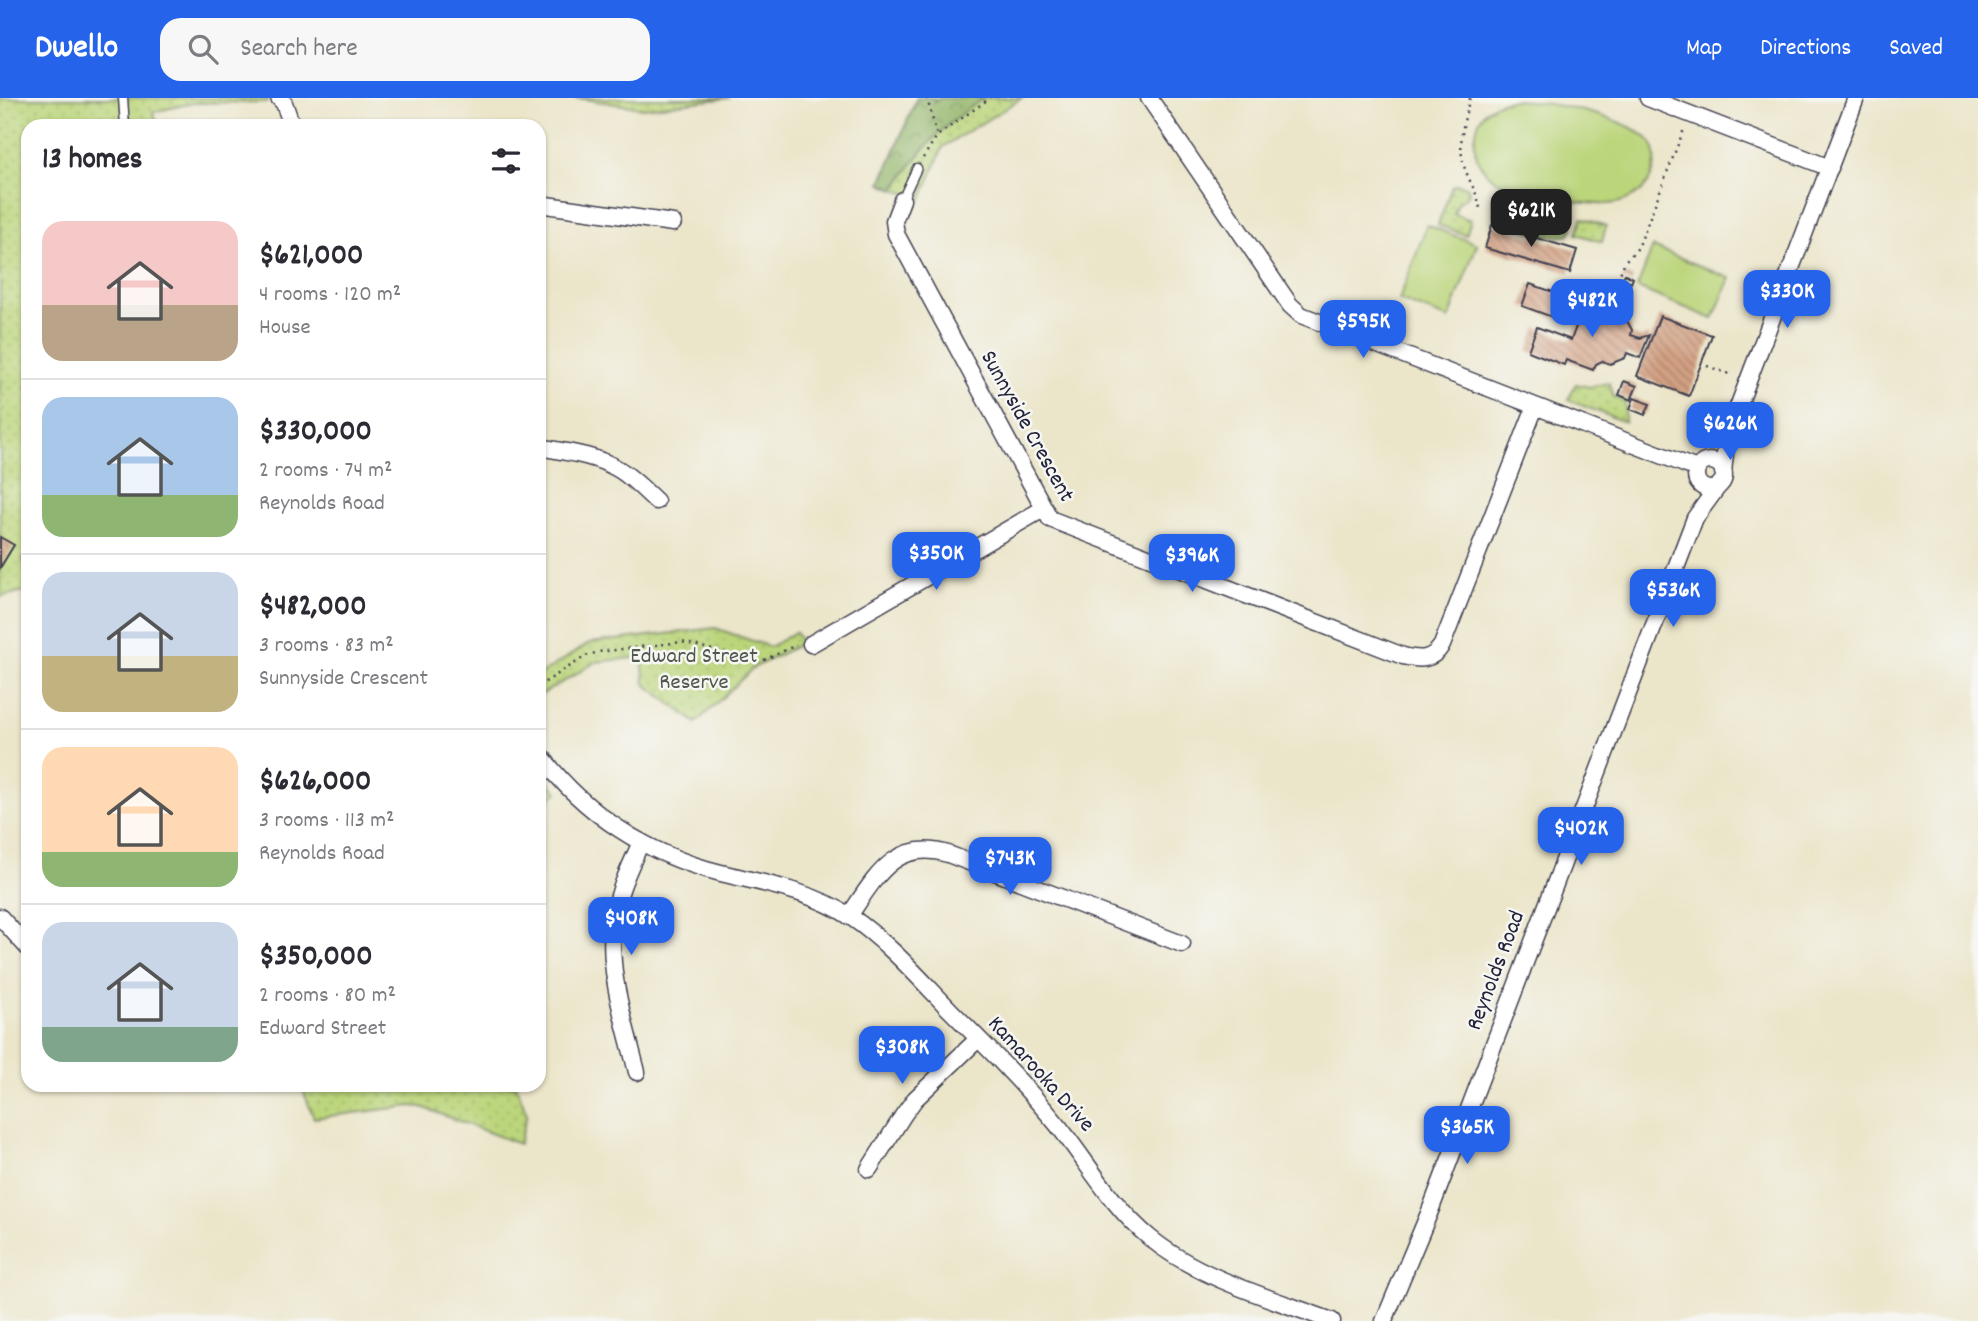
<!DOCTYPE html>
<html lang="en">
<head>
<meta charset="utf-8">
<style>
	:root { --surface:#fff; --page:#f7f7f7; --text:#2b2b33; --muted:#7c7c81; --line:#e1e1e2; --accent:#2563eb }
	body { margin:0; font-family:Dekko,sans-serif; background:var(--page); color:var(--text); height:100vh; display:flex; flex-direction:column; font-size:26px; white-space:nowrap }
	* { box-sizing:border-box; margin:0 }
	p { font-size:23px; color:var(--muted) }
	.icon { flex:none; width:38px; height:38px; fill:none; stroke:currentColor; stroke-width:2; stroke-linecap:round; stroke-linejoin:round }
	.map { position:relative; flex:1; overflow:hidden }
	.sheet { position:absolute; left:21px; top:21px; width:525px; height:973px; display:flex; flex-direction:column; background:var(--surface); border-radius:21px; box-shadow:0 2px 5px #0004 }
	.sheet>* { flex:none }
	.price { position:absolute; translate:-50% -60px; padding:0 16px; border-radius:14px; background:var(--accent); color:#fff; font-size:23px; line-height:46px; filter:drop-shadow(0 2px 4px #0008) }
	.price::after { content:''; position:absolute; left:50%; top:42px; width:21px; height:16px; margin-left:-10px; background:inherit; clip-path:polygon(0 0,100% 0,50% 100%) }
	.price.on { background:#222; color:#fff }
	ul { padding:0; list-style:none }
	li { display:flex; align-items:center; gap:21px; height:175px; padding:0 21px }
	li+li { border-top:2px solid var(--line) }
	li span { display:grid; place-items:center; flex:none; width:196px; height:140px; border-radius:21px; color:#555 }
	li>.icon { margin-inline-start:auto }
	span .icon { width:84px; height:84px; fill:#fffc; stroke-width:1 }
	li b { font-size:30px }
	h2 { display:flex; justify-content:space-between; align-items:center; height:84px; padding:0 21px; font-size:30px }
	header { display:flex; align-items:center; gap:42px; box-sizing:border-box; height:98px; padding:0 35px; background:var(--accent); color:#fff }
	header strong { font-size:33px }
	nav { display:flex; gap:38px; margin-inline-start:auto; font-size:24px }
	.search { width:490px; height:63px; background:var(--page); display:flex; align-items:center; gap:18px; box-sizing:border-box; padding:0 24px; border-radius:21px; color:var(--muted); font-size:26px }
	.map>svg:first-child { display:block }
	.green { fill:url(#green-dots); stroke:#6e7c5a; stroke-width:2 }
	.forest { fill:url(#forest-crowns); stroke:#5b6c52; stroke-width:2 }
	.pitch { fill:#bbd57a; stroke:#6e7c5a; stroke-width:2 }
	.building { fill:url(#building-back-hatch) }
	.lines { fill:none; stroke-linecap:round; stroke-linejoin:round }
	.service-casing { stroke:#403f50; stroke-width:11 }
	.minor-casing { stroke:#403f50; stroke-width:19 }
	.path { stroke:#403f50; stroke-width:2.5; stroke-dasharray:2 5; stroke-linecap:butt }
	.service { stroke:#fff; stroke-width:8 }
	.minor { stroke:#fff; stroke-width:16 }
	.labels { text-anchor:middle; dominant-baseline:central; stroke-width:5; stroke-linejoin:round; paint-order:stroke }
	.street-label { font-size:23px; fill:#22223b; stroke:#f6f6f2 }
	.park-label { font-size:23px; fill:#50584e; stroke:#f6f6f2 }
</style>
</head>
<body>
<header>
<strong>Dwello</strong>
<div class="search"><svg class="icon" aria-label="search" viewBox="0 0 24 24"><circle cx="10" cy="10" r="6"/><path d="M15 15l6 6"/></svg>Search here</div>
<nav><a>Map</a><a>Directions</a><a>Saved</a></nav>
</header>
<div class="map">
<svg width="1978" height="1223" viewBox="0 0 1978 1223">
	<defs>
		<pattern id="green-dots" width="8" height="8" patternUnits="userSpaceOnUse" patternTransform="scale(1.75)"><rect width="8" height="8" fill="#bbd57a"/><path d="M2 2h.1M6 6h.1" fill="none" stroke="#a0b76a" stroke-width="1.8" stroke-linecap="round"/></pattern>
		<pattern id="forest-crowns" width="20" height="18" patternUnits="userSpaceOnUse" patternTransform="scale(1.75)"><rect width="20" height="18" fill="#94b66a"/><path d="M2 6a3 3 0 1 1 6 0M12 15a3 3 0 1 1 6 0" fill="none" stroke="#789458"/></pattern>
		<pattern id="building-back-hatch" width="6" height="6" patternUnits="userSpaceOnUse" patternTransform="scale(1.75)"><rect width="6" height="6" fill="#d3a082"/><path d="M-1 5l2 2M0 0l6 6M5-1l2 2" fill="none" stroke="#ab826c"/></pattern>
	</defs>
	<rect width="100%" height="100%" fill="#f6f6f2"/>
	<filter id="ink" filterUnits="userSpaceOnUse"><feTurbulence type="fractalNoise" baseFrequency=".0143" numOctaves="2"/><feDisplacementMap in="SourceGraphic" scale="14" xChannelSelector="R" yChannelSelector="G"/><feConvolveMatrix kernelMatrix="1 2 1 2 8 2 1 2 1" color-interpolation-filters="sRGB"/></filter>
	<filter id="wash" filterUnits="userSpaceOnUse"><feTurbulence type="fractalNoise" baseFrequency=".00686" numOctaves="4" result="noise"/><feDisplacementMap in="SourceGraphic" scale="28" xChannelSelector="R" yChannelSelector="G"/><feGaussianBlur stdDeviation="1.57" result="paint"/><feColorMatrix in="noise" values="0 0 0 0 0 0 0 0 0 0 0 0 0 0 0 0 0 1.4 0 .05"/><feComposite in="paint" operator="in"/></filter>
	<g filter="url(#wash)">
		<rect width="100%" height="100%" fill="#ebe5c9"/>
		<g class="green">
			<polygon points="0,0 267,0 268,4 193,5 153,14 158,28 28,28 28,492 0,499"/>
			<polygon points="575,0 730,0 644,10"/>
			<polygon points="917,0 935,0 934,4 941,0 1022,0 943,49 921,102 881,85"/>
			<polygon points="1458,86 1468,90 1469,96 1458,105 1454,116 1471,122 1466,137 1438,127 1452,88"/>
			<path d="M1546,114l25,8c11,28 -39,12 -50,9v-15z"/>
			<polygon points="1582,120 1606,128 1602,144 1577,136"/>
			<polygon points="1609,285 1614,299 1625,303 1625,324 1568,302 1576,286 1589,289"/>
			<polygon points="715,530 770,549 795,534 802,545 753,570 696,625 645,586 642,559 596,564 539,598 539,577 590,545"/>
			<polygon points="539,673 558,695 539,704"/>
			<polygon points="301,987 516,987 527,1016 519,1046 422,1009 411,1008 314,1020"/>
		</g>
		<path class="forest" d="M917,0h18l-1,4 7,-4h43c-41,27 -63,50 -89,91l-14,-6z"/>
		<g class="pitch">
			<path d="M1511,2c31,0 122,17 140,43 4,5 5,14 4,20 -4,30 -30,43 -58,41 -44,-4 -138,-10 -120,-76 4,-17 17,-26 34,-28z"/>
			<polygon points="1427,127 1477,146 1449,221 1399,202"/>
			<polygon points="1653,149 1730,180 1713,221 1637,190"/>
		</g>
		<g id="blocks">
			<g class="building">
				<polygon points="1492,127 1577,152 1570,175 1485,150"/>
				<polygon points="1625,176 1633,180 1631,185 1622,181"/>
				<polygon points="1530,186 1571,200 1563,223 1522,208"/>
				<polygon points="1592,203 1609,209 1611,204 1631,212 1627,223 1632,232 1631,237 1640,240 1649,237 1640,260 1627,255 1625,260 1610,266 1602,263 1596,266 1593,272 1566,262 1564,267 1528,253 1537,229 1571,242 1580,218 1585,220"/>
				<polygon points="1660,218 1712,237 1689,298 1637,278"/>
				<polygon points="1624,283 1637,288 1631,302 1619,297"/>
				<polygon points="1634,300 1650,306 1645,317 1630,311"/>
				<polygon points="0,439 14,447 0,470"/>
				<polygon points="28,458 28,482 27,482 21,459"/>
			</g>
		</g>
	</g>
	<g filter="url(#ink)">
		<use href="#blocks" fill-opacity="0" stroke="#403f50" stroke-width="2"/>
		<g class="lines">
			<defs>
				<g id="service">
					<polyline points="123,0 125,28"/>
					<polyline points="902,102 917,70"/>
				</g>
				<g id="minor">
					<polyline points="279,0 284,5 292,28"/>
					<polyline points="1149,0 1290,207 1301,217 1697,371"/>
					<polyline points="1648,0 1830,70"/>
					<path d="M902,102l-8,21 2,13 154,285 353,137c17,4 29,5 39,-11l93,-238"/>
					<polyline points="539,106 673,125"/>
					<path d="M539,349c27,5 56,8 79,22 14,8 26,21 38,32"/>
					<circle cx="1710" cy="377" r="14"/>
					<polyline points="1723,374 1727,338 1856,0"/>
					<polyline points="811,546 1043,411"/>
					<path d="M539,655c45,61 109,102 182,120 45,11 90,18 130,44 38,26 68,61 100,94 36,36 73,73 105,112 31,38 55,83 94,115 50,41 121,60 182,83"/>
					<path d="M849,818c26,-38 46,-78 99,-62l234,90"/>
					<polyline points="0,819 28,850"/>
					<path d="M637,974c-13,-52 -32,-106 -22,-159 4,-25 16,-48 26,-71"/>
					<polyline points="869,1071 904,1016 915,1001 978,941"/>
					<polyline points="1384,1223 1430,1113 1695,420 1719,387"/>
				</g>
			</defs>
			<use href="#service" class="service-casing"/>
			<use href="#minor" class="minor-casing"/>
			<g class="path">
				<polyline points="927,0 937,38"/>
				<path d="M1470,0c-7,25 -14,51 -3,76 5,13 12,22 13,36"/>
				<polyline points="923,60 937,38 990,0"/>
				<polyline points="1618,181 1625,163 1638,150 1684,31"/>
				<polyline points="1707,268 1732,277"/>
				<polyline points="539,588 586,558 598,554 682,544 760,564 796,547"/>
				<polyline points="539,689 545,685"/>
			</g>
			<use href="#service" class="service"/>
			<use href="#minor" class="minor"/>
		</g>
	</g>
	<g class="labels">
		<g class="street-label">
			<text transform="translate(1026 329) rotate(61)">Sunnyside Crescent</text>
			<text transform="translate(1497 873) rotate(-69)">Reynolds Road</text>
			<text transform="translate(1040 977) rotate(48)">Kamarooka Drive</text>
		</g>
		<g class="park-label">
			<text x="694" y="559">Edward Street<tspan x="694" dy="26">Reserve</tspan></text>
		</g>
	</g>
</svg>
<b class="price on" style="left:1531px;top:151px">$621K</b>
<b class="price" style="left:1787px;top:232px">$330K</b>
<b class="price" style="left:1592px;top:241px">$482K</b>
<b class="price" style="left:1363px;top:262px">$595K</b>
<b class="price" style="left:1730px;top:364px">$626K</b>
<b class="price" style="left:936px;top:494px">$350K</b>
<b class="price" style="left:1192px;top:496px">$396K</b>
<b class="price" style="left:1673px;top:531px">$536K</b>
<b class="price" style="left:1581px;top:769px">$402K</b>
<b class="price" style="left:1010px;top:799px">$743K</b>
<b class="price" style="left:631px;top:859px">$408K</b>
<b class="price" style="left:902px;top:988px">$308K</b>
<b class="price" style="left:1467px;top:1068px">$365K</b>
<section class="sheet">
<h2>13 homes<svg class="icon" aria-label="filters" viewBox="0 0 24 24"><path d="M4 7h16M4 17h16"/><circle cx="9" cy="7" r="2"/><circle cx="15" cy="17" r="2"/></svg></h2>
<ul>
<li><span style="background:linear-gradient(#f6c9c9 60%,#b9a48a 0)"><svg class="icon" aria-label="home" viewBox="0 0 24 24"><path d="M3 11l9-7 9 7M6 9v11h12V9"/></svg></span><div><b>$621,000</b><p>4 rooms · 120 m²</p><p>House</p></div></li>
<li><span style="background:linear-gradient(#a9c7e8 70%,#8fb573 0)"><svg class="icon" aria-label="home" viewBox="0 0 24 24"><path d="M3 11l9-7 9 7M6 9v11h12V9"/></svg></span><div><b>$330,000</b><p>2 rooms · 74 m²</p><p>Reynolds Road</p></div></li>
<li><span style="background:linear-gradient(#c9d6e8 60%,#c2b280 0)"><svg class="icon" aria-label="home" viewBox="0 0 24 24"><path d="M3 11l9-7 9 7M6 9v11h12V9"/></svg></span><div><b>$482,000</b><p>3 rooms · 83 m²</p><p>Sunnyside Crescent</p></div></li>
<li><span style="background:linear-gradient(#ffd9b3 75%,#8fb573 0)"><svg class="icon" aria-label="home" viewBox="0 0 24 24"><path d="M3 11l9-7 9 7M6 9v11h12V9"/></svg></span><div><b>$626,000</b><p>3 rooms · 113 m²</p><p>Reynolds Road</p></div></li>
<li><span style="background:linear-gradient(#c9d6e8 75%,#7fa58c 0)"><svg class="icon" aria-label="home" viewBox="0 0 24 24"><path d="M3 11l9-7 9 7M6 9v11h12V9"/></svg></span><div><b>$350,000</b><p>2 rooms · 80 m²</p><p>Edward Street</p></div></li>
</ul>
</section>
</div>
</body>
</html>
